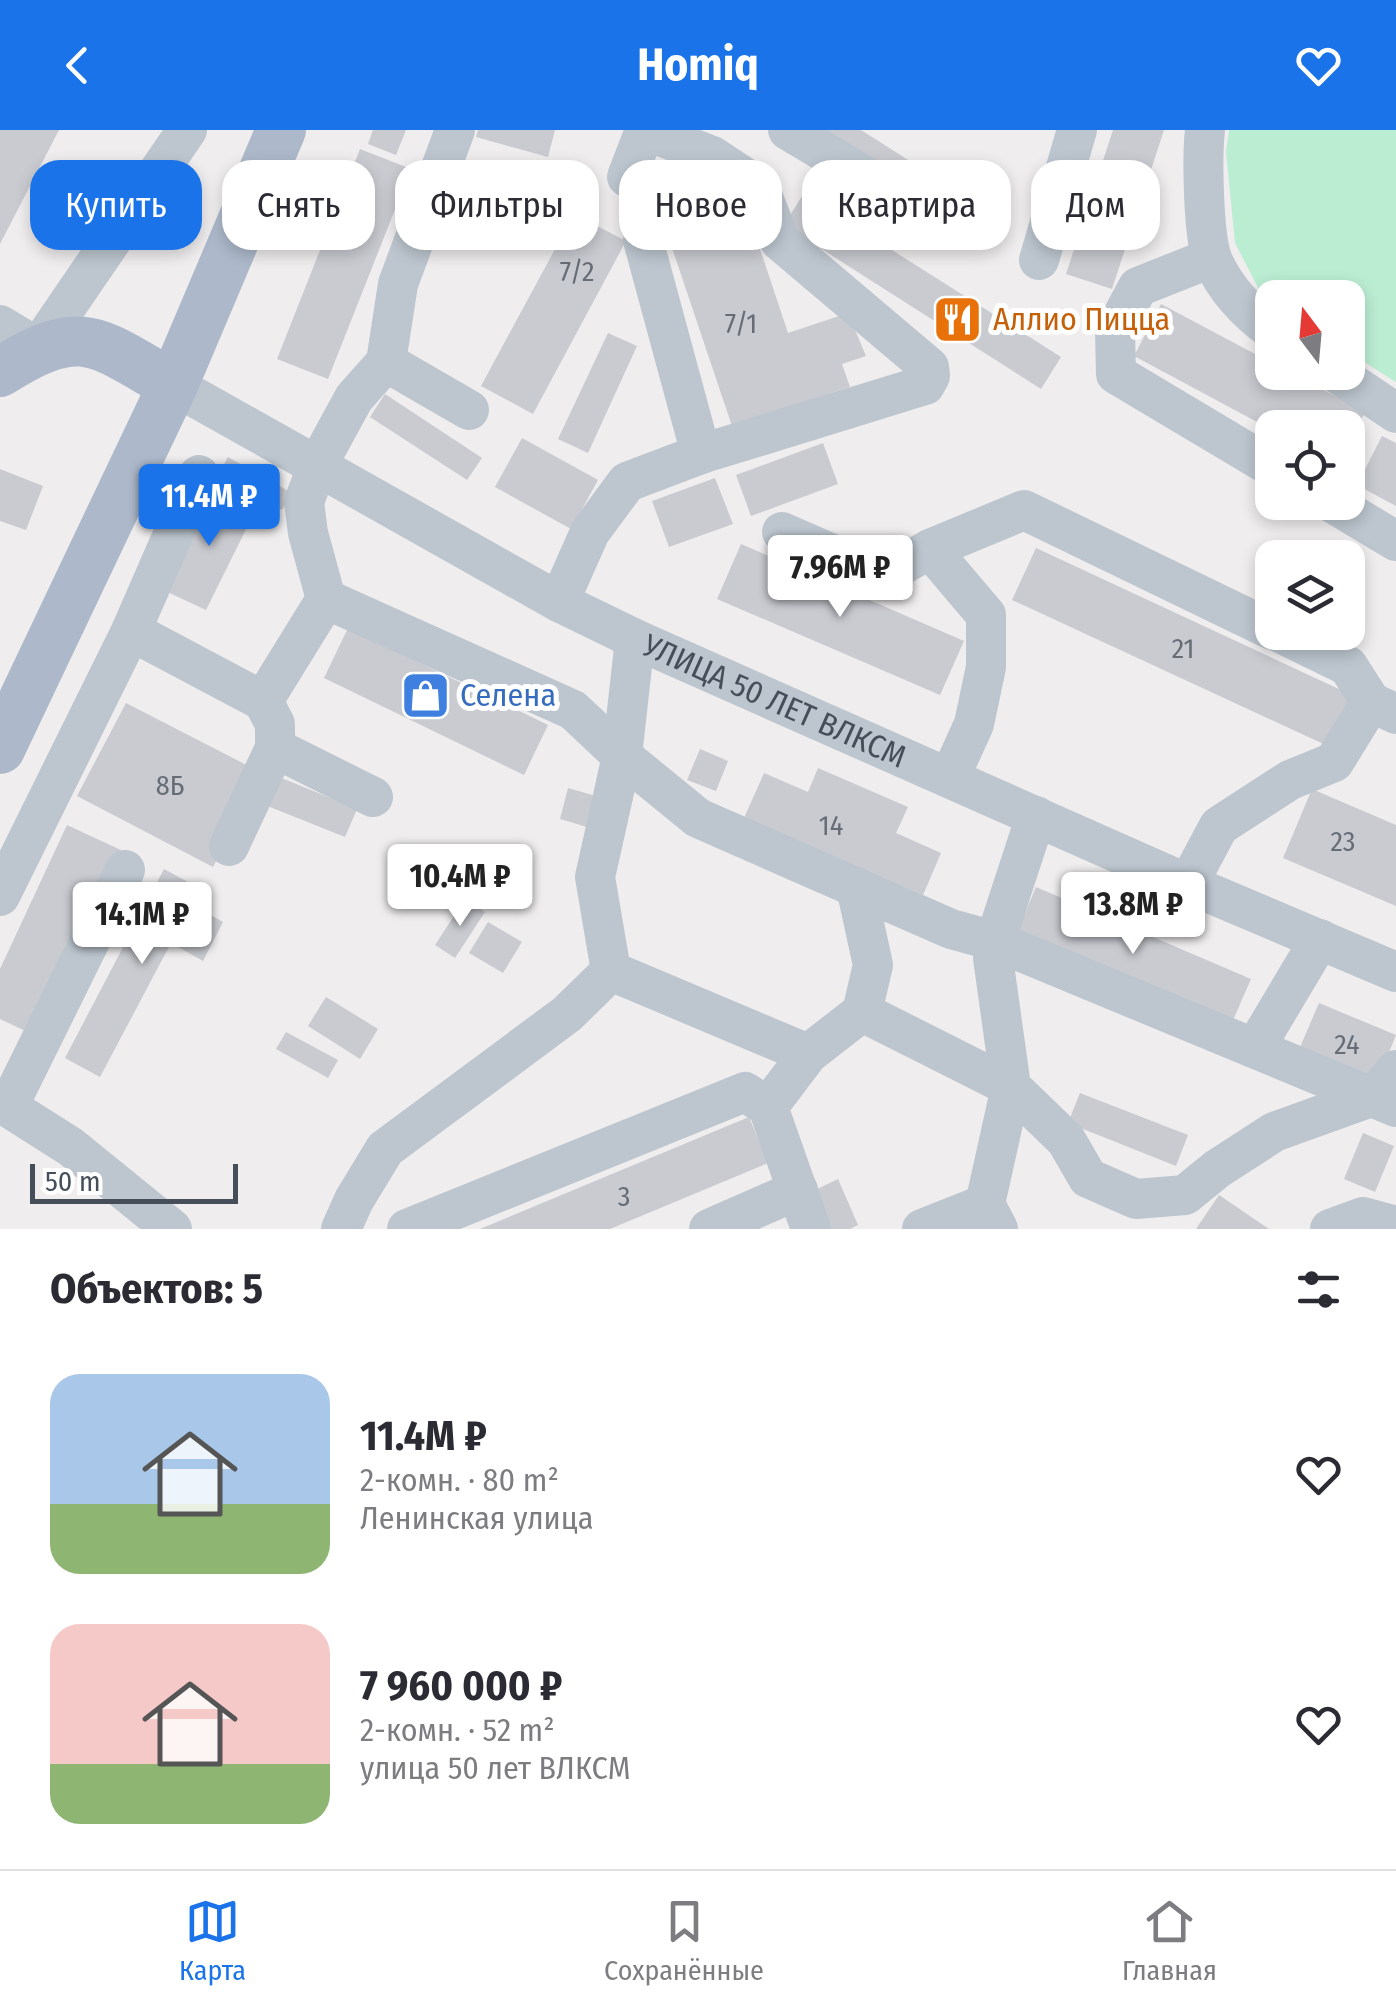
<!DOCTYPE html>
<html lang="ru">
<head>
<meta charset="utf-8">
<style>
	:root { --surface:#fff; --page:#f7f7f7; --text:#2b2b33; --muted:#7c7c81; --line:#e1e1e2; --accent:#1a73e8 }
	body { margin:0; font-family:"Fira Sans Condensed",sans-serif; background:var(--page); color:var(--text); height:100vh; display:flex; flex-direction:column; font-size:38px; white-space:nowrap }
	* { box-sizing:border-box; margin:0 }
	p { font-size:32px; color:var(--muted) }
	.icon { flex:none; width:55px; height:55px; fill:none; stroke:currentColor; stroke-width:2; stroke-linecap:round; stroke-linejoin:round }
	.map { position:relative; height:1099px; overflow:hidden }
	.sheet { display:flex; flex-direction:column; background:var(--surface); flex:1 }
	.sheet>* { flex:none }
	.hud { position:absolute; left:30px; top:30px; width:1338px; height:90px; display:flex; gap:20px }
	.needle { width:65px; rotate:344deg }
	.fabs { position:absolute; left:1255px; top:150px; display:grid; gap:20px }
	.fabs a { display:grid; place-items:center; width:110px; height:110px; border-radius:20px; background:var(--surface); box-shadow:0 5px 15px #0003; font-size:50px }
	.scale { position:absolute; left:30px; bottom:25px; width:208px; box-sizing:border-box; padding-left:10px; border:5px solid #454e59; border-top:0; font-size:28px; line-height:35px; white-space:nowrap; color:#454e59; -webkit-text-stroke:8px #fff; paint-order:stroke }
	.price { position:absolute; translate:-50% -85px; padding:0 22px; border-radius:10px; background:#fff; color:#222; font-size:32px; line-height:65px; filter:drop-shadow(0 2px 5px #0008) }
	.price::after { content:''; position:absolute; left:50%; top:60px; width:30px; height:22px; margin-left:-15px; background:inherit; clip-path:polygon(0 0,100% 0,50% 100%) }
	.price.on { background:var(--accent); color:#fff }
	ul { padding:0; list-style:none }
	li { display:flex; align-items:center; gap:30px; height:250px; padding:0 50px }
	li span { display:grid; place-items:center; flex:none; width:280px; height:200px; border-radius:30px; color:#555 }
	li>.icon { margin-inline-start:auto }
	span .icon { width:120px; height:120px; fill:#fffc; stroke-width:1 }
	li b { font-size:42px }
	h2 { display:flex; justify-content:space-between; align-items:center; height:120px; padding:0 50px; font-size:42px }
	.tag { padding:0 35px; border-radius:30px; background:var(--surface); box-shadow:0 5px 15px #0003; font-size:35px; line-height:90px }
	.tag.on { background:var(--accent); color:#fff }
	header { display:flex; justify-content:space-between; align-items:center; height:130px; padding:0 50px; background:var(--accent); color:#fff; font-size:45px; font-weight:700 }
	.tab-bar { display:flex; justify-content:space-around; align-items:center; height:140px; border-top:2px solid var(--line); background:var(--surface); font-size:28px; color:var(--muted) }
	.tab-bar a { display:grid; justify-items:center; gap:5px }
	.tab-bar .on { color:var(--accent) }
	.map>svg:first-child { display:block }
	.green { fill:#bbedd3 }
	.building { fill:#c9cbd1 }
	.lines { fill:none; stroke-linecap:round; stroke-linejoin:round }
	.minor { stroke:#bdc6cf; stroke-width:40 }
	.major { stroke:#adb9cb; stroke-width:50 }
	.labels { text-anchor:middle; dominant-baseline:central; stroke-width:10; stroke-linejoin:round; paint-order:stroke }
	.number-label { font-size:28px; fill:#666d77 }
	.food-label { font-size:32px; fill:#c56008; stroke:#fff; text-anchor:start }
	.shop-label { font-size:32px; fill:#366cbe; stroke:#fff; text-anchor:start }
	.street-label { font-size:32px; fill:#454e59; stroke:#fff }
</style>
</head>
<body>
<header><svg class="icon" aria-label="back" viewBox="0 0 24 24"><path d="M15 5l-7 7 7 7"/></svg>Homiq<svg class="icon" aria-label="heart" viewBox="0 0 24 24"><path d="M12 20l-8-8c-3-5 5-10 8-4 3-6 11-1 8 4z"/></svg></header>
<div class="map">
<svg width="1396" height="1099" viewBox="0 0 1396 1099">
	<rect width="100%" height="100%" fill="#efeded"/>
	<polygon class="green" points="1229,0 1396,0 1396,252 1348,222 1348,168 1272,168 1272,174 1264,169 1235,113 1226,22"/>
	<g class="building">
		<polygon points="0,0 59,0 0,114"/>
		<polygon points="373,0 406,0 396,25 368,14"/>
		<polygon points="478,0 555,0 548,27 476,7"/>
		<polygon points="820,0 861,0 924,40 912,59"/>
		<polygon points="1113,0 1164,0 1112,159 1066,144"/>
		<polygon points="360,19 411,39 328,249 277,229"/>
		<polygon points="812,50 884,97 876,110 1061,227 1041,259 784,95"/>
		<polygon points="744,71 788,203 848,183 866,226 842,234 850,257 732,296 665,97"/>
		<polygon points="574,84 626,111 533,284 481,256"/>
		<polygon points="1161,174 1272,233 1272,242 1290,242 1365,282 1348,316 1348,298 1272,300 1134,226"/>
		<polygon points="608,203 637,216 588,323 558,309"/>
		<polygon points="385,264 482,328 467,350 370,287"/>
		<polygon points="1382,306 1396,313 1396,376 1357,355"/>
		<polygon points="522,308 598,350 571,399 495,357"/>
		<polygon points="823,313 838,354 751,386 736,345"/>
		<polygon points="228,327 292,363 282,380 218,345"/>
		<polygon points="0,339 43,356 26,400 0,391"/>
		<polygon points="715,348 733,394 669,417 652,371"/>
		<polygon points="211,357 256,379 206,480 161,459"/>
		<polygon points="741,414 964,511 940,565 717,469"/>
		<polygon points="1036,418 1354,566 1330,617 1012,470"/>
		<polygon points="348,498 548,595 524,645 324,548"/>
		<polygon points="126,573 262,643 213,737 77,666"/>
		<polygon points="700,619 728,631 716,661 687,650"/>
		<polygon points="818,638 908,677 896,703 941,723 923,765 744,688 764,643 808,662"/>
		<polygon points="272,644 357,679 345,707 260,673"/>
		<polygon points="568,658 596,666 587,697 560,689"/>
		<polygon points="1312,659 1396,695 1396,776 1283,728"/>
		<polygon points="67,695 121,720 34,905 0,889 0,839"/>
		<polygon points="164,739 199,758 191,774 223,792 203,831 171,813 100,947 65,928"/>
		<polygon points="1036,757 1251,849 1230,897 1015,806"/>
		<polygon points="465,769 485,782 455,828 435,815"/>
		<polygon points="488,792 522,812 503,843 469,823"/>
		<polygon points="326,867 378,899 360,929 308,896"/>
		<polygon points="1319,873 1396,905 1376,954 1298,922"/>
		<polygon points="286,902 338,930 328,948 276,919"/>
		<polygon points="1080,963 1188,1005 1176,1036 1068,993"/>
		<polygon points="749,987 768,1033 610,1099 480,1099"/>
		<polygon points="1363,1003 1394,1016 1375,1062 1344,1049"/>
		<polygon points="838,1049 858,1095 850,1099 829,1099 813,1061"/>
		<polygon points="1219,1065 1269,1099 1196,1099"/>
	</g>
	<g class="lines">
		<g class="minor">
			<polyline points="455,0 398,154 386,232 354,268 318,334 304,372 308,403 326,469 573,580 622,626 698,688 951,799 995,811 1396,977"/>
			<polyline points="788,0 945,94"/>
			<path d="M1205,0c-3,26 -2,108 8,131 13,29 34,51 59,69"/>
			<polyline points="627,47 645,0 712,26 759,57 780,111 929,237 930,246 925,255 701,324"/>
			<polyline points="1211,128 1138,157 1115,200 1116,244 1272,337"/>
			<polyline points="1039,130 1077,0"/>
			<polyline points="0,195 38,218 187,0"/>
			<polyline points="386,232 469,280"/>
			<polyline points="1335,242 1396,283"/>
			<path id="s1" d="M173,255l386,217 76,37 553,245 208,88"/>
			<polyline points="1331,372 1396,411"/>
			<polyline points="782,402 883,446 930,419 1024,380 1272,500"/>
			<polyline points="930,419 986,485 986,537 974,594 950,647"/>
			<polyline points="559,472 590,402 627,352 701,324 643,110"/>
			<polyline points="131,501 263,571 275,594 275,618 229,716"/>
			<polyline points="1278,502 1348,536 1371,572 1396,584"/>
			<polyline points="263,571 326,469"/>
			<polyline points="275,618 373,667"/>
			<polyline points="1036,686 995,811 993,828 1011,957 1066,1010 1088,1048 1136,1069 1185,1065 1217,1039 1274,1002 1374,966 1396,940"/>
			<polyline points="1188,754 1219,696 1290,650 1334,632 1371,572"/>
			<polyline points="856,757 873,835 862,882"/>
			<polyline points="0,766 131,501 199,345"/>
			<polyline points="611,841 808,924"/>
			<polyline points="1255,918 1320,809"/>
			<polyline points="0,972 71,1017 172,1099"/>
			<polyline points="8,977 125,740"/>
			<polyline points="341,1099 354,1070 385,1019 567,884 611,841 595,747 622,626 635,509"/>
			<polyline points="407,1099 745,962 768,977"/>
			<polyline points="709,1099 798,1060"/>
			<polyline points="811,1099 768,977 808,924 862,882 1011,957 985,1074 998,1099"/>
			<polyline points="922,1099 985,1074"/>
			<polyline points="1330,1099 1363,1087 1396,1096"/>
		</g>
		<g class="major">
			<path d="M0,242c82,-52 96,-31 173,13"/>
			<polyline points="0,619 173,255 281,0"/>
		</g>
	</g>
	<defs>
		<symbol id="restaurant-square" viewBox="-11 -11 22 22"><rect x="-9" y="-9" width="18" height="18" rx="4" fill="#e8710a" stroke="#fff"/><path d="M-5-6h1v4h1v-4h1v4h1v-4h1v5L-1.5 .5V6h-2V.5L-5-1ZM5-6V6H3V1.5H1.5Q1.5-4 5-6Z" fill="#fff"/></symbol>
		<symbol id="shop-square" viewBox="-11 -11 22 22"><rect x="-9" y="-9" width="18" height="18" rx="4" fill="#3f7fe0" stroke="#fff"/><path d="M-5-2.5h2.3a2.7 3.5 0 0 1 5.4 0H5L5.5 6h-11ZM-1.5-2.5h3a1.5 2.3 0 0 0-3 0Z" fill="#fff"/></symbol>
	</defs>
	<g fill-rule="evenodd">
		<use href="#restaurant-square" x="930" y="162" width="55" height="55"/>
		<use href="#shop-square" x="398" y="538" width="55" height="55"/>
	</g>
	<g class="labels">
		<g class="number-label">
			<text x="577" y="141">7/2</text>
			<text x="741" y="193">7/1</text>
			<text x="1183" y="518">21</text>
			<text x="170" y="655">8Б</text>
			<text x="831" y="695">14</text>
			<text x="1343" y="711">23</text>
			<text x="1347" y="914">24</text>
			<text x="624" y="1066">3</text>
		</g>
		<g class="food-label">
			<text x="993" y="189">Аллио Пицца</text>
		</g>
		<g class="shop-label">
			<text x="460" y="565">Селена</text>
		</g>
		<g class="street-label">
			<text stroke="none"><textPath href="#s1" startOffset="680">УЛИЦА 50 ЛЕТ ВЛКСМ</textPath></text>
		</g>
	</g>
</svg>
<div class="fabs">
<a><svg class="needle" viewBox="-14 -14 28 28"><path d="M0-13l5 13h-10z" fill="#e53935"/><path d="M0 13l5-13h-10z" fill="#7c7c81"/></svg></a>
<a><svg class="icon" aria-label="locate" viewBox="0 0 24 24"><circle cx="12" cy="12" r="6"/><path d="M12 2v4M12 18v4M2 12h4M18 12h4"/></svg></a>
<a><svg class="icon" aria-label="layers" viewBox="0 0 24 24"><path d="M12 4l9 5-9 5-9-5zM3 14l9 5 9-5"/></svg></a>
</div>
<div class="scale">50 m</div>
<b class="price on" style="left:209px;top:419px">11.4M ₽</b>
<b class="price" style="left:840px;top:490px">7.96M ₽</b>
<b class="price" style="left:460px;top:799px">10.4M ₽</b>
<b class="price" style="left:1133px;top:827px">13.8M ₽</b>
<b class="price" style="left:142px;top:837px">14.1M ₽</b>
<div class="hud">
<a class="tag on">Купить</a>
<a class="tag">Снять</a>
<a class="tag">Фильтры</a>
<a class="tag">Новое</a>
<a class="tag">Квартира</a>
<a class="tag">Дом</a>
</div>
</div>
<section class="sheet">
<h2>Объектов: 5<svg class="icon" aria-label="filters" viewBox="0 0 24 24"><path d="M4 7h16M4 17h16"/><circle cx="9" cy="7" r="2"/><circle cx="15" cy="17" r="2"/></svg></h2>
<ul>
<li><span style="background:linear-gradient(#a9c7e8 65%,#8fb573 0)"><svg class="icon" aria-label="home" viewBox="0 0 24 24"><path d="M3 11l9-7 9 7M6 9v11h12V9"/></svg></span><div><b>11.4M ₽</b><p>2-комн. · 80 m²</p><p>Ленинская улица</p></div><svg class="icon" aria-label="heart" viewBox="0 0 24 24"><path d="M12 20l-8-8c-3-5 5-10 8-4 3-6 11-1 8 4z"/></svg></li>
<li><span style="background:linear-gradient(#f6c9c9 70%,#8fb573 0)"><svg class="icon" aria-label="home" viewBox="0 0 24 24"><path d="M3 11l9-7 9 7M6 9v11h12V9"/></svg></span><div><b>7 960 000 ₽</b><p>2-комн. · 52 m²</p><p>улица 50 лет ВЛКСМ</p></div><svg class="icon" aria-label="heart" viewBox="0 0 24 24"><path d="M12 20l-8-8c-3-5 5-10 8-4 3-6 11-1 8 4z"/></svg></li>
</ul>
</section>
<nav class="tab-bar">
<a class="on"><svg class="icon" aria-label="map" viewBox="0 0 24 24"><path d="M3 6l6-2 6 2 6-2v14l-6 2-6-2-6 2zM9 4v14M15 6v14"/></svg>Карта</a>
<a><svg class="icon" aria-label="saved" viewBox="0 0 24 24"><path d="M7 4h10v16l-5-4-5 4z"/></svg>Сохранённые</a>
<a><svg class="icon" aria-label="home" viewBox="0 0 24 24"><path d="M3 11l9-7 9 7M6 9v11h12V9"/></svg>Главная</a>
</nav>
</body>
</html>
